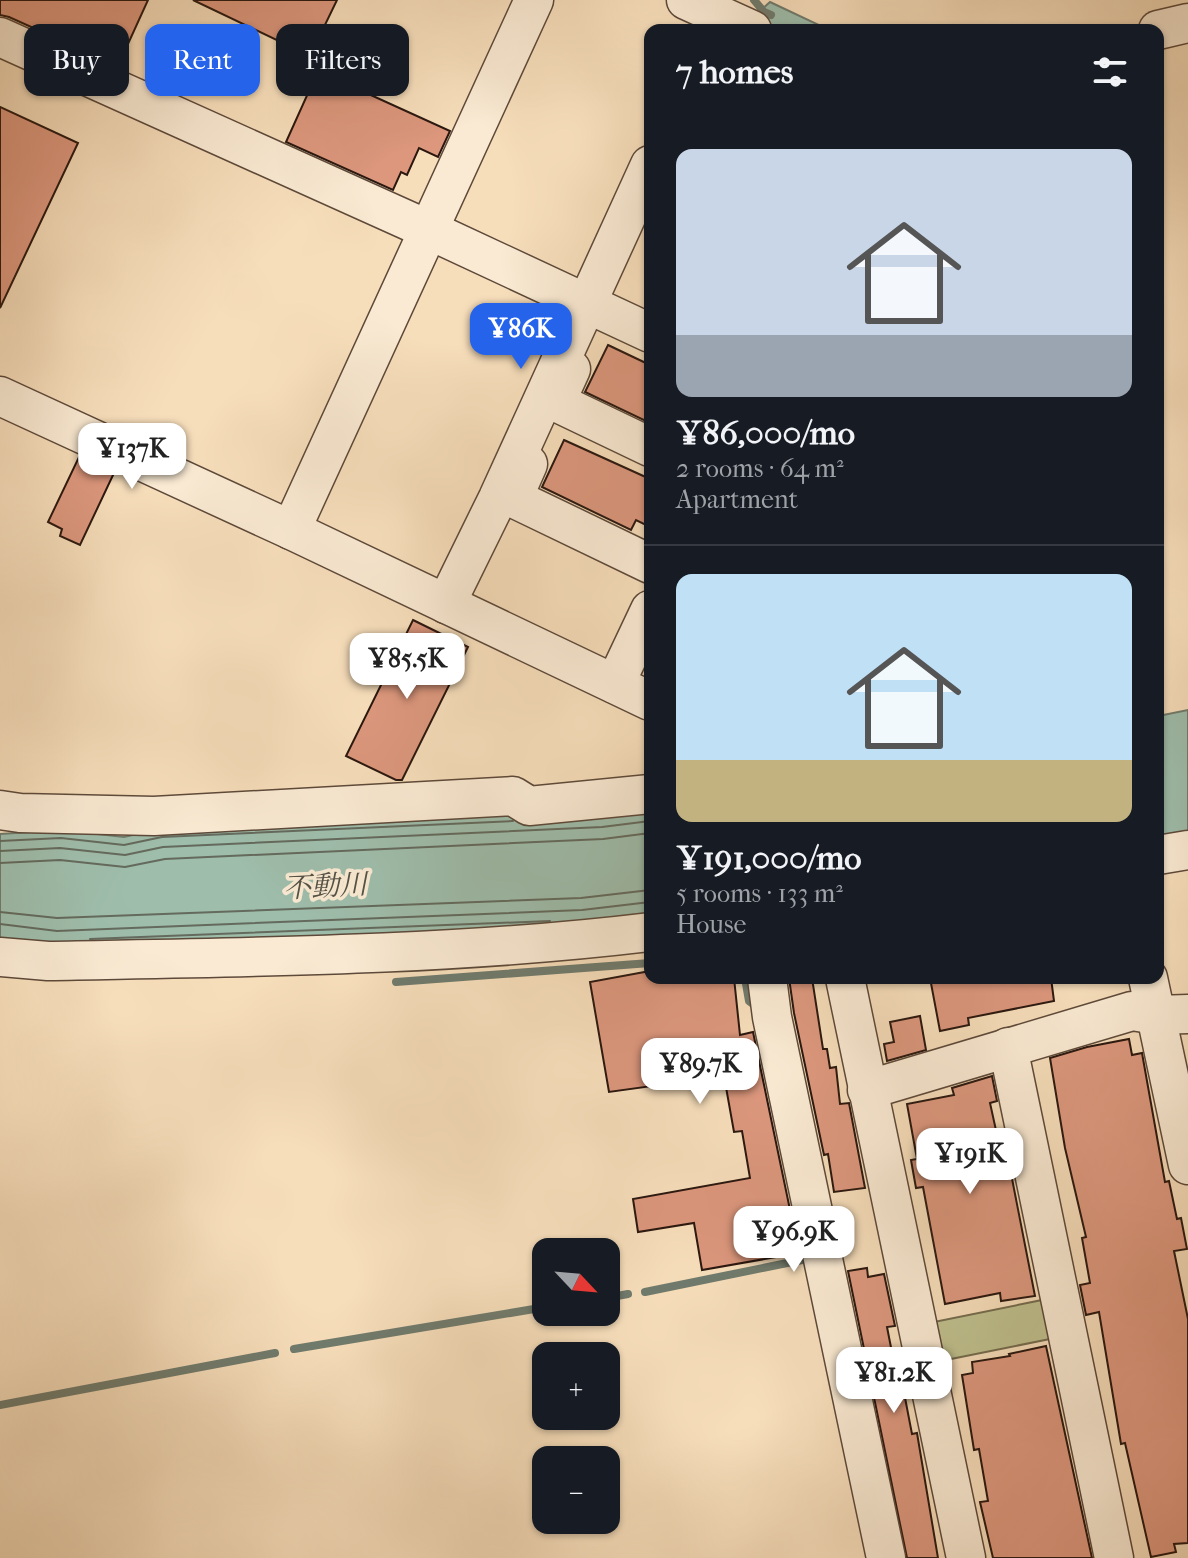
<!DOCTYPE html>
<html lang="en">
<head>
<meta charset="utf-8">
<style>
	:root { --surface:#171b24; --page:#20242c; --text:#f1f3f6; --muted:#9ea1a6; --line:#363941; --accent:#2563eb }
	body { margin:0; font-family:"IM FELL French Canon","Noto Serif JP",serif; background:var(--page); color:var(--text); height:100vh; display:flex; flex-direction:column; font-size:30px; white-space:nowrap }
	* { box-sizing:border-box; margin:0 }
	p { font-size:26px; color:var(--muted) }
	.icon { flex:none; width:44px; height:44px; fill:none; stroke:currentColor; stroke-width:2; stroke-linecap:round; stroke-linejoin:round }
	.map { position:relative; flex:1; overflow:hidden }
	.drawer { position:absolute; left:644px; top:24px; width:520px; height:960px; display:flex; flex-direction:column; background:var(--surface); border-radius:16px; box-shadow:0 2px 6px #0004 }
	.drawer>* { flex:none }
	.hud { position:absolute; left:24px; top:24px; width:500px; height:72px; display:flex; gap:16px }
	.needle { width:52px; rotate:116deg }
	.controls { position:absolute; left:532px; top:1238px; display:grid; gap:16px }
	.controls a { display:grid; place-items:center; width:88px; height:88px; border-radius:16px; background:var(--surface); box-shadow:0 2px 6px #0004; font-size:40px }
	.price { position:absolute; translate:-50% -68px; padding:0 18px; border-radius:16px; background:#fff; color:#222; font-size:26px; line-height:52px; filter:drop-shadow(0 2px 4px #0008) }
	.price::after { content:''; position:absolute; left:50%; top:48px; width:24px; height:18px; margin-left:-12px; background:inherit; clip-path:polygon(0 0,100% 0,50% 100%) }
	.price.current { background:var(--accent); color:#fff }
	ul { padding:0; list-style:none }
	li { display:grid; align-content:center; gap:16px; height:424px; padding:0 32px }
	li+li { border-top:2px solid var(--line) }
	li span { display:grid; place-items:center; height:248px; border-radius:16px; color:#555 }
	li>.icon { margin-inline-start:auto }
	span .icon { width:144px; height:144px; fill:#fffc; stroke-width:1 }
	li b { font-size:34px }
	h2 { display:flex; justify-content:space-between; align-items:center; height:96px; padding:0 32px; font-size:34px }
	.chip { padding:0 28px; border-radius:16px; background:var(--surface); box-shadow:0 2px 6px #0004; font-size:28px; line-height:72px }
	.chip.current { background:var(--accent); color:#fff }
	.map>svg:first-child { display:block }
	.green { fill:#bfc08e; stroke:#746c4e; stroke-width:2 }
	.water { fill:#9ebdab; stroke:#707b6d; stroke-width:2 }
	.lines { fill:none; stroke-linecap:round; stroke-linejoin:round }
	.shore { stroke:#646a5d; stroke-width:2 }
	.stream { stroke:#707b6d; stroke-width:8 }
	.building { fill:#dc977d; stroke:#2a170f; stroke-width:2 }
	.minor-casing { stroke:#5d493a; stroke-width:41 }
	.minor { stroke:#faead3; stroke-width:38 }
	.labels { text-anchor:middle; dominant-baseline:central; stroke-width:7; stroke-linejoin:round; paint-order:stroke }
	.water-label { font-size:28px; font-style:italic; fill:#535146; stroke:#faead3 }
</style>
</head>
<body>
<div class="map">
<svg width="1188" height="1558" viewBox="0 0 1188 1558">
	<rect width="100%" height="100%" fill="#f7debb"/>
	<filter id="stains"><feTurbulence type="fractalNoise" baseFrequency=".0025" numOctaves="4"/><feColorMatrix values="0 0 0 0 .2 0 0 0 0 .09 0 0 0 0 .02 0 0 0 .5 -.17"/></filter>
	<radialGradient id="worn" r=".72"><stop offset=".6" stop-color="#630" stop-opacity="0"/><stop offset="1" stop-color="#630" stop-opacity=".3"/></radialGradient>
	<polygon class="green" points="1047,1299 1055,1338 936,1362 929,1323"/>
	<g class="water">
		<polygon points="770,2 819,25 825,30 780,30 752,18"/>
		<polygon points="1188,710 1188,834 1158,840 1158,716"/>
		<polygon points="650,803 650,919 584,928 56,949 0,942 0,834 62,830 124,837 160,829"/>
	</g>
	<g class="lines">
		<g class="shore">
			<polyline points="0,841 61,838 124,845 162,837 513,821"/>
			<polyline points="0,851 60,848 125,855 163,847 602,827 650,821"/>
			<polyline points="0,863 60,860 125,867 165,859 603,839 650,833"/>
			<polyline points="0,912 57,918 581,898 650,890"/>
			<polyline points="0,924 57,931 582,910 650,902"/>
			<polyline points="90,939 550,921"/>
		</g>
		<g class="stream">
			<polyline points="754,0 764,12 771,15"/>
			<polyline points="745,978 749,1001 757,1007"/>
			<polyline points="396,982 650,963"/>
			<polyline points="645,1292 807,1259"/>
			<polyline points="606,1298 628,1294"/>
			<polyline points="294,1349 546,1307"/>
			<polyline points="0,1405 275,1353"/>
		</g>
	</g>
	<g class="building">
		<polygon points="0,0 148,0 118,66 9,17 0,15"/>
		<polygon points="193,0 337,0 310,56"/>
		<polygon points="318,71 450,131 438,157 419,148 407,175 401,172 393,190 286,142"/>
		<polygon points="0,107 78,143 0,308"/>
		<polygon points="608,345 650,365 650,423 585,392"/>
		<polygon points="564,440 650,479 650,527 636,520 631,530 542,487"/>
		<polygon points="79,457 114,473 80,545 60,536 62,529 48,522"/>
		<polygon points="413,620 468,647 402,780 396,780 346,756"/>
		<polygon points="650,971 650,978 734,978 740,1035 753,1032 799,1253 702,1270 694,1223 638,1232 633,1199 750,1178 742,1131 734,1132 724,1076 609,1092 590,982"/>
		<polygon points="789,978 812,978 823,1049 827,1049 830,1068 836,1067 840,1104 849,1103 865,1188 834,1192 828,1154 824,1155 794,1013"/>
		<polygon points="930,978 1051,978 1054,1001 968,1018 969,1025 940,1031"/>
		<polygon points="920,1016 926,1050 887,1061 884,1044 894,1042 890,1022"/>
		<polygon points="1129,1039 1132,1055 1142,1053 1165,1182 1169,1181 1177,1219 1181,1218 1187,1249 1174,1251 1188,1319 1188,1543 1174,1544 1176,1552 1151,1557 1125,1443 1121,1444 1099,1312 1086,1315 1080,1285 1090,1283 1082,1238 1086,1237 1065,1148 1050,1058 1087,1047"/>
		<polygon points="992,1076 997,1101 990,1103 999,1144 1005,1143 1035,1296 1001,1301 1000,1293 945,1304 923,1187 916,1188 911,1160 917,1159 907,1104 954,1095 952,1088"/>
		<polygon points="867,1268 868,1277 884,1274 895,1326 887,1327 897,1378 901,1377 912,1434 917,1433 938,1558 907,1558 848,1271"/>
		<polygon points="1046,1346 1092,1558 993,1558 980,1502 988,1501 979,1449 974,1450 962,1375 973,1373 972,1362 1010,1356 1009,1354"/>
	</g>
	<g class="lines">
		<defs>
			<g id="minor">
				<polyline points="686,0 752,30"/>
				<polyline points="1158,30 1188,23"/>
				<polyline points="0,37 429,230 650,333"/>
				<polyline points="571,369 556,402 650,447"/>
				<polyline points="0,396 291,530 650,701"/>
				<polyline points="528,464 513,498 650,564"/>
				<polyline points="291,530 534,0"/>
				<polyline points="446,604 498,498 650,165"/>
				<polyline points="615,684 650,610"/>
				<polyline points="0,810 20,813 154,816 513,796 529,806 650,794"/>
				<polyline points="1158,855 1188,850"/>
				<path d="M0,957l48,4c201,-4 402,-5 602,-29"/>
				<polyline points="767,978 772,1017 886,1558"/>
				<polyline points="845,978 966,1558"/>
				<polyline points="1148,978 1188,1165"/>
				<polyline points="1008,1047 1114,1558"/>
				<polyline points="867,1090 1132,1011 1157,1015 1188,1014"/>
			</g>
		</defs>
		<use href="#minor" class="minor-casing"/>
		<use href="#minor" class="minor"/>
	</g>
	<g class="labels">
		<g class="water-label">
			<text transform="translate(325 886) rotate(-3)">不動川</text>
		</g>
	</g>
	<rect width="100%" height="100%" filter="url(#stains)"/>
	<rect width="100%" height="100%" fill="url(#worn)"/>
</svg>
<div class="controls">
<a><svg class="needle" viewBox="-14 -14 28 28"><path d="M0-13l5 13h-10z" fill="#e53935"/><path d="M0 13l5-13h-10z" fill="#9ea1a6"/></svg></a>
<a>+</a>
<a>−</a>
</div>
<b class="price current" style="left:521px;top:371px">¥86K</b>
<b class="price" style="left:132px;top:491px">¥137K</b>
<b class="price" style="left:407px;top:701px">¥85.5K</b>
<b class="price" style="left:700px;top:1106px">¥89.7K</b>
<b class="price" style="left:970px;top:1196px">¥191K</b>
<b class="price" style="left:794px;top:1274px">¥96.9K</b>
<b class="price" style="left:894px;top:1415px">¥81.2K</b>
<div class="hud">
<a class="chip">Buy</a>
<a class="chip current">Rent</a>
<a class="chip">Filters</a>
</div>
<section class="drawer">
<h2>7 homes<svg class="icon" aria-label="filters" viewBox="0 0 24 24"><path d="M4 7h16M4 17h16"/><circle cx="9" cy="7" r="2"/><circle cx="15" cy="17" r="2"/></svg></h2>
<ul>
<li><span style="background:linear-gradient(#c9d6e8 75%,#9aa5b1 0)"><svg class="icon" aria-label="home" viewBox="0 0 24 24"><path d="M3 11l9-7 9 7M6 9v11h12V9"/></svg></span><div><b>¥86,000/mo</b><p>2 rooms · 64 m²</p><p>Apartment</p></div></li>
<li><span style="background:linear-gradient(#bfe0f5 75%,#c2b280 0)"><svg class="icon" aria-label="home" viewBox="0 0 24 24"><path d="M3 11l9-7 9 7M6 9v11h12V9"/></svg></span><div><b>¥191,000/mo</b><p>5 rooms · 133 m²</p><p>House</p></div></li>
</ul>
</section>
</div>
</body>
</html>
